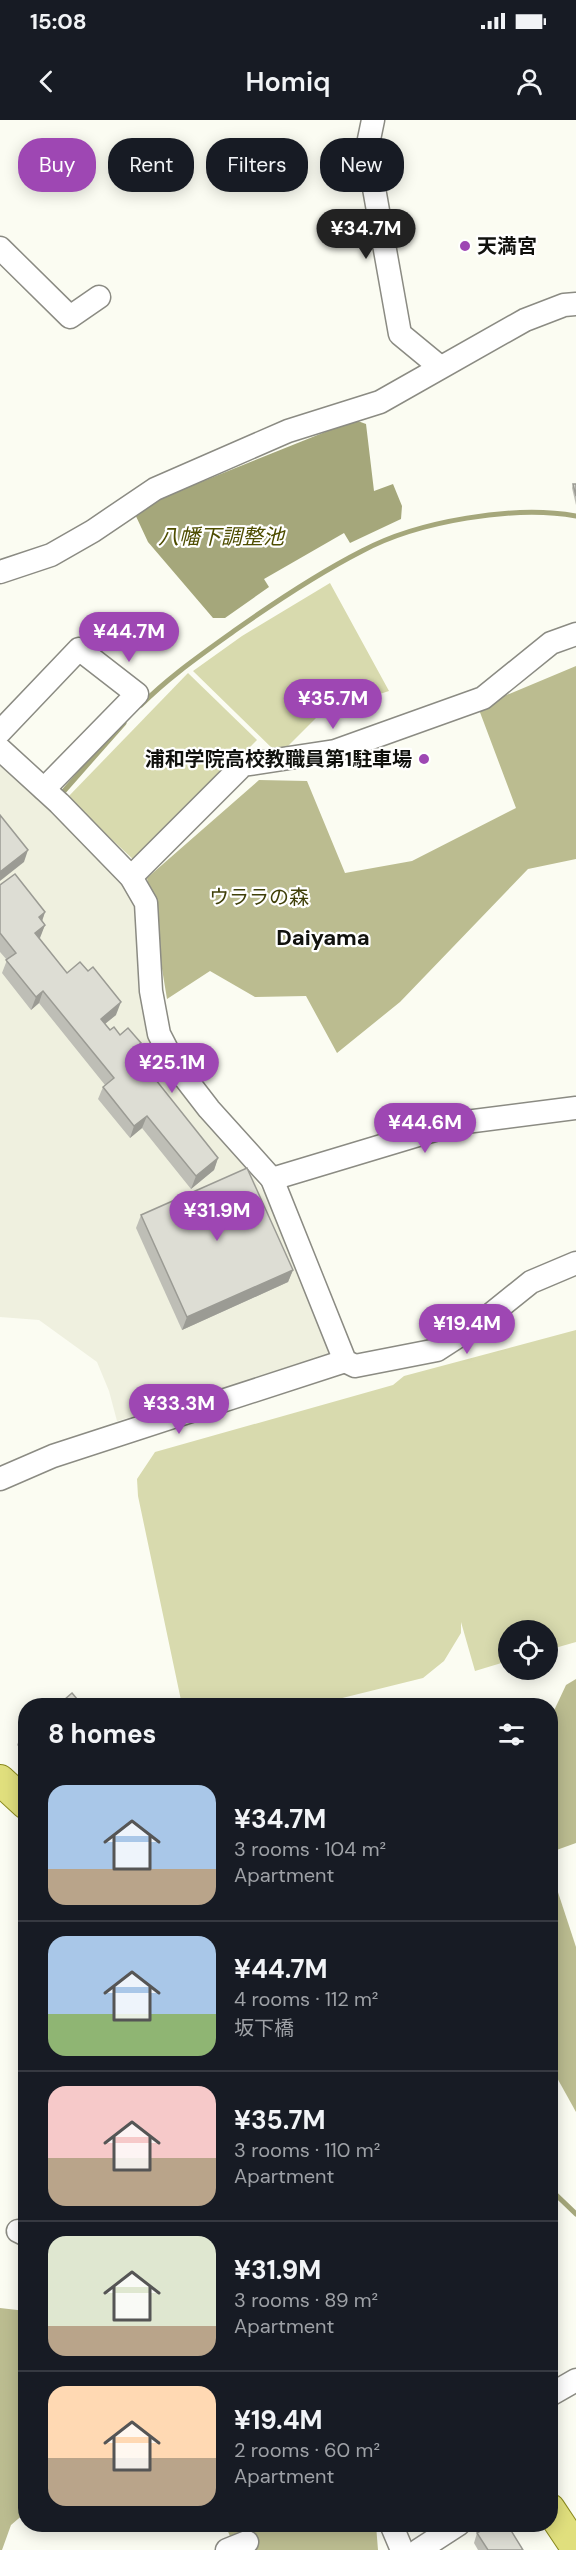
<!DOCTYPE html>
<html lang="en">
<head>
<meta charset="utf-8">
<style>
	:root { --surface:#171b24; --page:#20242c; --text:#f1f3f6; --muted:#9ea1a6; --line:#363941; --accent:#9e47b3 }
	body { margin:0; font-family:"DM Sans","Noto Sans JP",sans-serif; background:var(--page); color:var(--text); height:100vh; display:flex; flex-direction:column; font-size:22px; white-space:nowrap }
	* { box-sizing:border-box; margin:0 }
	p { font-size:20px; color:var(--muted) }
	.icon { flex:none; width:33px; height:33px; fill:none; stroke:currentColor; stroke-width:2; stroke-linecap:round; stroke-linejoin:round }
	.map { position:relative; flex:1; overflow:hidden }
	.panel { position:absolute; left:18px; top:1578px; width:540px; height:834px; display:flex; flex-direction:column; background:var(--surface); border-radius:24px; box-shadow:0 3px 15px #0003 }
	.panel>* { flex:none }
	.top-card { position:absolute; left:18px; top:18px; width:540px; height:54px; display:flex; gap:12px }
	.fabs { position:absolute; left:498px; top:1500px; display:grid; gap:12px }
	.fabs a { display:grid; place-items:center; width:60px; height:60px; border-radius:50%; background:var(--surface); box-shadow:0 3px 15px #0003; font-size:30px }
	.price { position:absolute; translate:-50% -51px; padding:0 14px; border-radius:21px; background:var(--accent); color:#fff; font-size:20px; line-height:39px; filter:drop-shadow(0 2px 3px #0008) }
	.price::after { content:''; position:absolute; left:50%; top:36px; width:18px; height:14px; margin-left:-9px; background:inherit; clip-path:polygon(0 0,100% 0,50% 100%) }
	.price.selected { background:#222; color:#fff }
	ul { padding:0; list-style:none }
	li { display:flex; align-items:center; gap:18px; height:150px; padding:0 30px }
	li+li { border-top:2px solid var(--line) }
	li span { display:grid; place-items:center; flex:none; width:168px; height:120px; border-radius:18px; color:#555 }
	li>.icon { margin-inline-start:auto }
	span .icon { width:72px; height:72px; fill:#fffc; stroke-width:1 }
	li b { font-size:26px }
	h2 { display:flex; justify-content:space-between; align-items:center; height:72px; padding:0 30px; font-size:26px }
	.pill { padding:0 21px; border-radius:24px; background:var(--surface); box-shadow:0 3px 15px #0003; font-size:21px; line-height:54px }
	.pill.selected { background:var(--accent); color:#fff }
	.status { display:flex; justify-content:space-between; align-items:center; height:42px; padding:0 30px; background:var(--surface); direction:ltr }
	.status svg { height:16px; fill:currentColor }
	header { display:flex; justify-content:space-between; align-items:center; height:78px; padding:0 30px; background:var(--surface); font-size:27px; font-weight:600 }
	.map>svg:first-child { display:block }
	.built { fill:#eff0df }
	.green { fill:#d8daae }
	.forest { fill:#bbbc90 }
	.water { fill:#a5a77b }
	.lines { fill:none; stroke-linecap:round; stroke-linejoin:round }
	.stream { stroke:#a5a77b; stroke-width:5 }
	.minor-casing { stroke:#8b8b83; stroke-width:25 }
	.major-casing { stroke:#8a891e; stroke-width:32 }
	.minor { stroke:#fff; stroke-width:22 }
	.major { stroke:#e0df7d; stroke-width:30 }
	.wall { fill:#bebeb6 }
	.shaded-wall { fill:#9b9b94 }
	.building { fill:#ddddd4; stroke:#9b9b94; stroke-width:1.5 }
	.poi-dot { fill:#9e47b3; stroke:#fffffe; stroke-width:2 }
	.labels { text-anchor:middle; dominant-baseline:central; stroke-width:4.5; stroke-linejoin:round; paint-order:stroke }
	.poi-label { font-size:20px; font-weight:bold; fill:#10110d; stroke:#fffffe; text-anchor:start }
	.park-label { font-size:20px; fill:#3f3f08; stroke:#fffffe }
	.water-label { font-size:21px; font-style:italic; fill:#4e4d00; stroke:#fffffe }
	.quarter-label { font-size:22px; font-weight:bold; fill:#10110d; stroke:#fffffe }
</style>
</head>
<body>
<div class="status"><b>15:08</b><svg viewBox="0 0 49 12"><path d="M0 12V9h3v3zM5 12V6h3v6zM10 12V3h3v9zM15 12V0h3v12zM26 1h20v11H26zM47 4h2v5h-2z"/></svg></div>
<header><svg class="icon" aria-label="back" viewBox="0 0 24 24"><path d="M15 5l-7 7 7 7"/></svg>Homiq<svg class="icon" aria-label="person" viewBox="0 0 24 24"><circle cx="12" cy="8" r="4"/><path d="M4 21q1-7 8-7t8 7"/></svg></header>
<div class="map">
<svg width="576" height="2430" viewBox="0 0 576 2430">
	<rect width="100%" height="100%" fill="#fbfcf2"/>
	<polygon class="built" points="0,645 142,773 150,889 208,998 274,1085 336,1236 230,1270 117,1301 109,1271 97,1242 39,1200 0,1197"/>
	<g class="green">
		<polygon points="330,463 389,571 321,593 279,635 193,551 242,516"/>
		<polygon points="188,553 257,620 136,742 67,678"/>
		<polygon points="576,1210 576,1522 548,1530 548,1510 508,1510 508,1541 475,1551 461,1502 461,1513 444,1541 423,1558 314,1585 182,1585 138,1376 137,1359 155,1332 393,1265 404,1256"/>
	</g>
	<g class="forest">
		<polygon points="576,546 576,739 528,749 400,882 337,933 306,876 255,877 210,851 167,879 147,758 259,660 307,661 345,753 412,741 516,688 478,587"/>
		<polygon points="576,1559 576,1723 551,1732 551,1597 566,1565"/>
		<polygon points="550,1748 576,1827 576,1992 551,1947"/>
		<polygon points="0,2188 26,2191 25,2393 11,2405 2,2430 0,2430"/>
		<polygon points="222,2405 376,2405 378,2430 236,2430 226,2407"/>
	</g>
	<polygon class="water" points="355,300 366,304 374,371 393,364 402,386 401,399 350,423 344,413 264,459 269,467 225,498 213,498 148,422 134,392 171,374"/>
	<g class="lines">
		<g class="stream">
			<path d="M141,585c29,-29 60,-50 93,-74 41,-29 83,-57 128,-80 56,-30 152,-46 214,-35"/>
			<polyline points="64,671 124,603"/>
			<polyline points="550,2069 576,2094"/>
		</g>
		<defs>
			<g id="minor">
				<polyline points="373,0 367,29 400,214 440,247"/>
				<polyline points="0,128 70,197 99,177"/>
				<polyline points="0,452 51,435 93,411 155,369 288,311 380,282 525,200 564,185 576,184"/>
				<polyline points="0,612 79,529 137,574 44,669"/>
				<polyline points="0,629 59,683 131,757 146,783 151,871 159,914 175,945 209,989 272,1059 345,1241 355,1246 437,1230 485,1199 531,1162 576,1143"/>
				<polyline points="131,757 243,645 335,631 483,578 551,523 576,514"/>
				<polyline points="272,1059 458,1003 576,988"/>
				<polyline points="0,1359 53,1336 345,1241"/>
				<polyline points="18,2111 26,2115"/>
				<polyline points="550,2275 576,2260"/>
				<polyline points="391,2404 402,2430"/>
				<polyline points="227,2430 247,2422"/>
				<polyline points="419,2430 459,2404"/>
			</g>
			<g id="major">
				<polyline points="0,1660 26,1684"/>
				<polyline points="550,2389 576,2428"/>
			</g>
		</defs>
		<use href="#minor" class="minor-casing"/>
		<use href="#major" class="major-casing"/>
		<use href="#minor" class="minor"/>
		<use href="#major" class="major"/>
	</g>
	<g class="wall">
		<polygon points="573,364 576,364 576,385 572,368"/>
		<polygon points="0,765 45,792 42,801 45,805 39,818 67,853 116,895 105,904 136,936 218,1038 214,1050 191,1069 142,1008 130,1018 98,979 103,967 105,965 39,883 31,890 2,853 7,840 0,832"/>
		<polygon points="141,1095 293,1150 288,1162 182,1210 136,1108"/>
		<polygon points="26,1611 26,1635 17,1625 21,1615"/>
		<polygon points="477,2413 523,2430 478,2430 474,2423"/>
	</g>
	<g class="shaded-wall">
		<polygon points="28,730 24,742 0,761 0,752"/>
		<polygon points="45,792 41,804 39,797"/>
		<polygon points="45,805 40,818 30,825 35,813"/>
		<polygon points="43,871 39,883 31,890 36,877"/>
		<polygon points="121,882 116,895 96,911 101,899"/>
		<polygon points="141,923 136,936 132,930"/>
		<polygon points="147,996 142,1008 130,1018 134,1006"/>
		<polygon points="218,1038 214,1050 191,1069 196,1056"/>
		<polygon points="293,1150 288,1162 182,1210 187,1197"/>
	</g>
	<g class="building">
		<polygon points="573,364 576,364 576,376"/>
		<polygon points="0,695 28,730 0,752"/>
		<polygon points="15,754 45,792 39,797 45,805 35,813 67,853 80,842 88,851 93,847 121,882 101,899 110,910 114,907 120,915 128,908 141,923 132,930 218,1038 196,1056 147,996 134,1006 103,967 114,958 43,871 36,877 6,840 16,833 0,813 0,765"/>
		<polygon points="247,1048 293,1150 187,1197 141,1095"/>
		<polygon points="72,1573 83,1586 57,1586"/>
		<polygon points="26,1611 26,1620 21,1615"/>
		<polygon points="491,2404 507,2404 523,2430 488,2430 477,2413"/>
	</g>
	<g class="poi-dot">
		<circle cx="465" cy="126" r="6"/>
		<circle cx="424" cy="639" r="6"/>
	</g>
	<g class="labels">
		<g class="poi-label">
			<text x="477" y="126">天満宮</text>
			<text x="412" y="639" text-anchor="end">浦和学院高校教職員第1駐車場</text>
		</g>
		<g class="park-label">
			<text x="259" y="777">ウララの森</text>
		</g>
		<g class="water-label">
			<text x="221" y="417">八幡下調整池</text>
		</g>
		<g class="quarter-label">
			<text x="323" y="817">Daiyama</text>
		</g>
	</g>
</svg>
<div class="fabs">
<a><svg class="icon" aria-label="locate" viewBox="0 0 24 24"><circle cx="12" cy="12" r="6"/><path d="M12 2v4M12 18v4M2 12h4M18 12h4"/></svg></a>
</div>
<b class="price selected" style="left:366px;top:140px">¥34.7M</b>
<b class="price" style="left:129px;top:543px">¥44.7M</b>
<b class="price" style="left:333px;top:610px">¥35.7M</b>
<b class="price" style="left:172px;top:974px">¥25.1M</b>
<b class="price" style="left:425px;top:1034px">¥44.6M</b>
<b class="price" style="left:217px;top:1122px">¥31.9M</b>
<b class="price" style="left:467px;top:1235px">¥19.4M</b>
<b class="price" style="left:179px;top:1315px">¥33.3M</b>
<div class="top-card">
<a class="pill selected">Buy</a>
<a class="pill">Rent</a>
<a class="pill">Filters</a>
<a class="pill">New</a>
</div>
<section class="panel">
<h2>8 homes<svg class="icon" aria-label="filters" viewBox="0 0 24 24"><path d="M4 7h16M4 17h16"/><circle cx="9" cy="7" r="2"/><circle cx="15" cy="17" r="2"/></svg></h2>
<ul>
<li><span style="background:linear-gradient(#a9c7e8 70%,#b9a48a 0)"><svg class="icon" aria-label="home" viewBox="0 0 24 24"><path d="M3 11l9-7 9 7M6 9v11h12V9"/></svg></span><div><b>¥34.7M</b><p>3 rooms · 104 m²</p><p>Apartment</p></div></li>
<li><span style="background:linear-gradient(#a9c7e8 65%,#8fb573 0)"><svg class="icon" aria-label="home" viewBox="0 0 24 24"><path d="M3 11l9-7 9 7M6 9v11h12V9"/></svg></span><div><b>¥44.7M</b><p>4 rooms · 112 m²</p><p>坂下橋</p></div></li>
<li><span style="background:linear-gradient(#f6c9c9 60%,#b9a48a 0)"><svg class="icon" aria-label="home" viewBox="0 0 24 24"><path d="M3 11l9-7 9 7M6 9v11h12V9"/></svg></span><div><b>¥35.7M</b><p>3 rooms · 110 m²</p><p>Apartment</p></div></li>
<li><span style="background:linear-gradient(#dfe7d0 75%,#b9a48a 0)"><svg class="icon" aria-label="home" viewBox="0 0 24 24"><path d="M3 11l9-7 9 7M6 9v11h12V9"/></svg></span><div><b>¥31.9M</b><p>3 rooms · 89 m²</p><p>Apartment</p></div></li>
<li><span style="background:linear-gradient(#ffd9b3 60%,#b9a48a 0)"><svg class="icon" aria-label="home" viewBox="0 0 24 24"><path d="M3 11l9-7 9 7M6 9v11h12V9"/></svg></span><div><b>¥19.4M</b><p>2 rooms · 60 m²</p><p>Apartment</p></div></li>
</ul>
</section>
</div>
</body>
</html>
